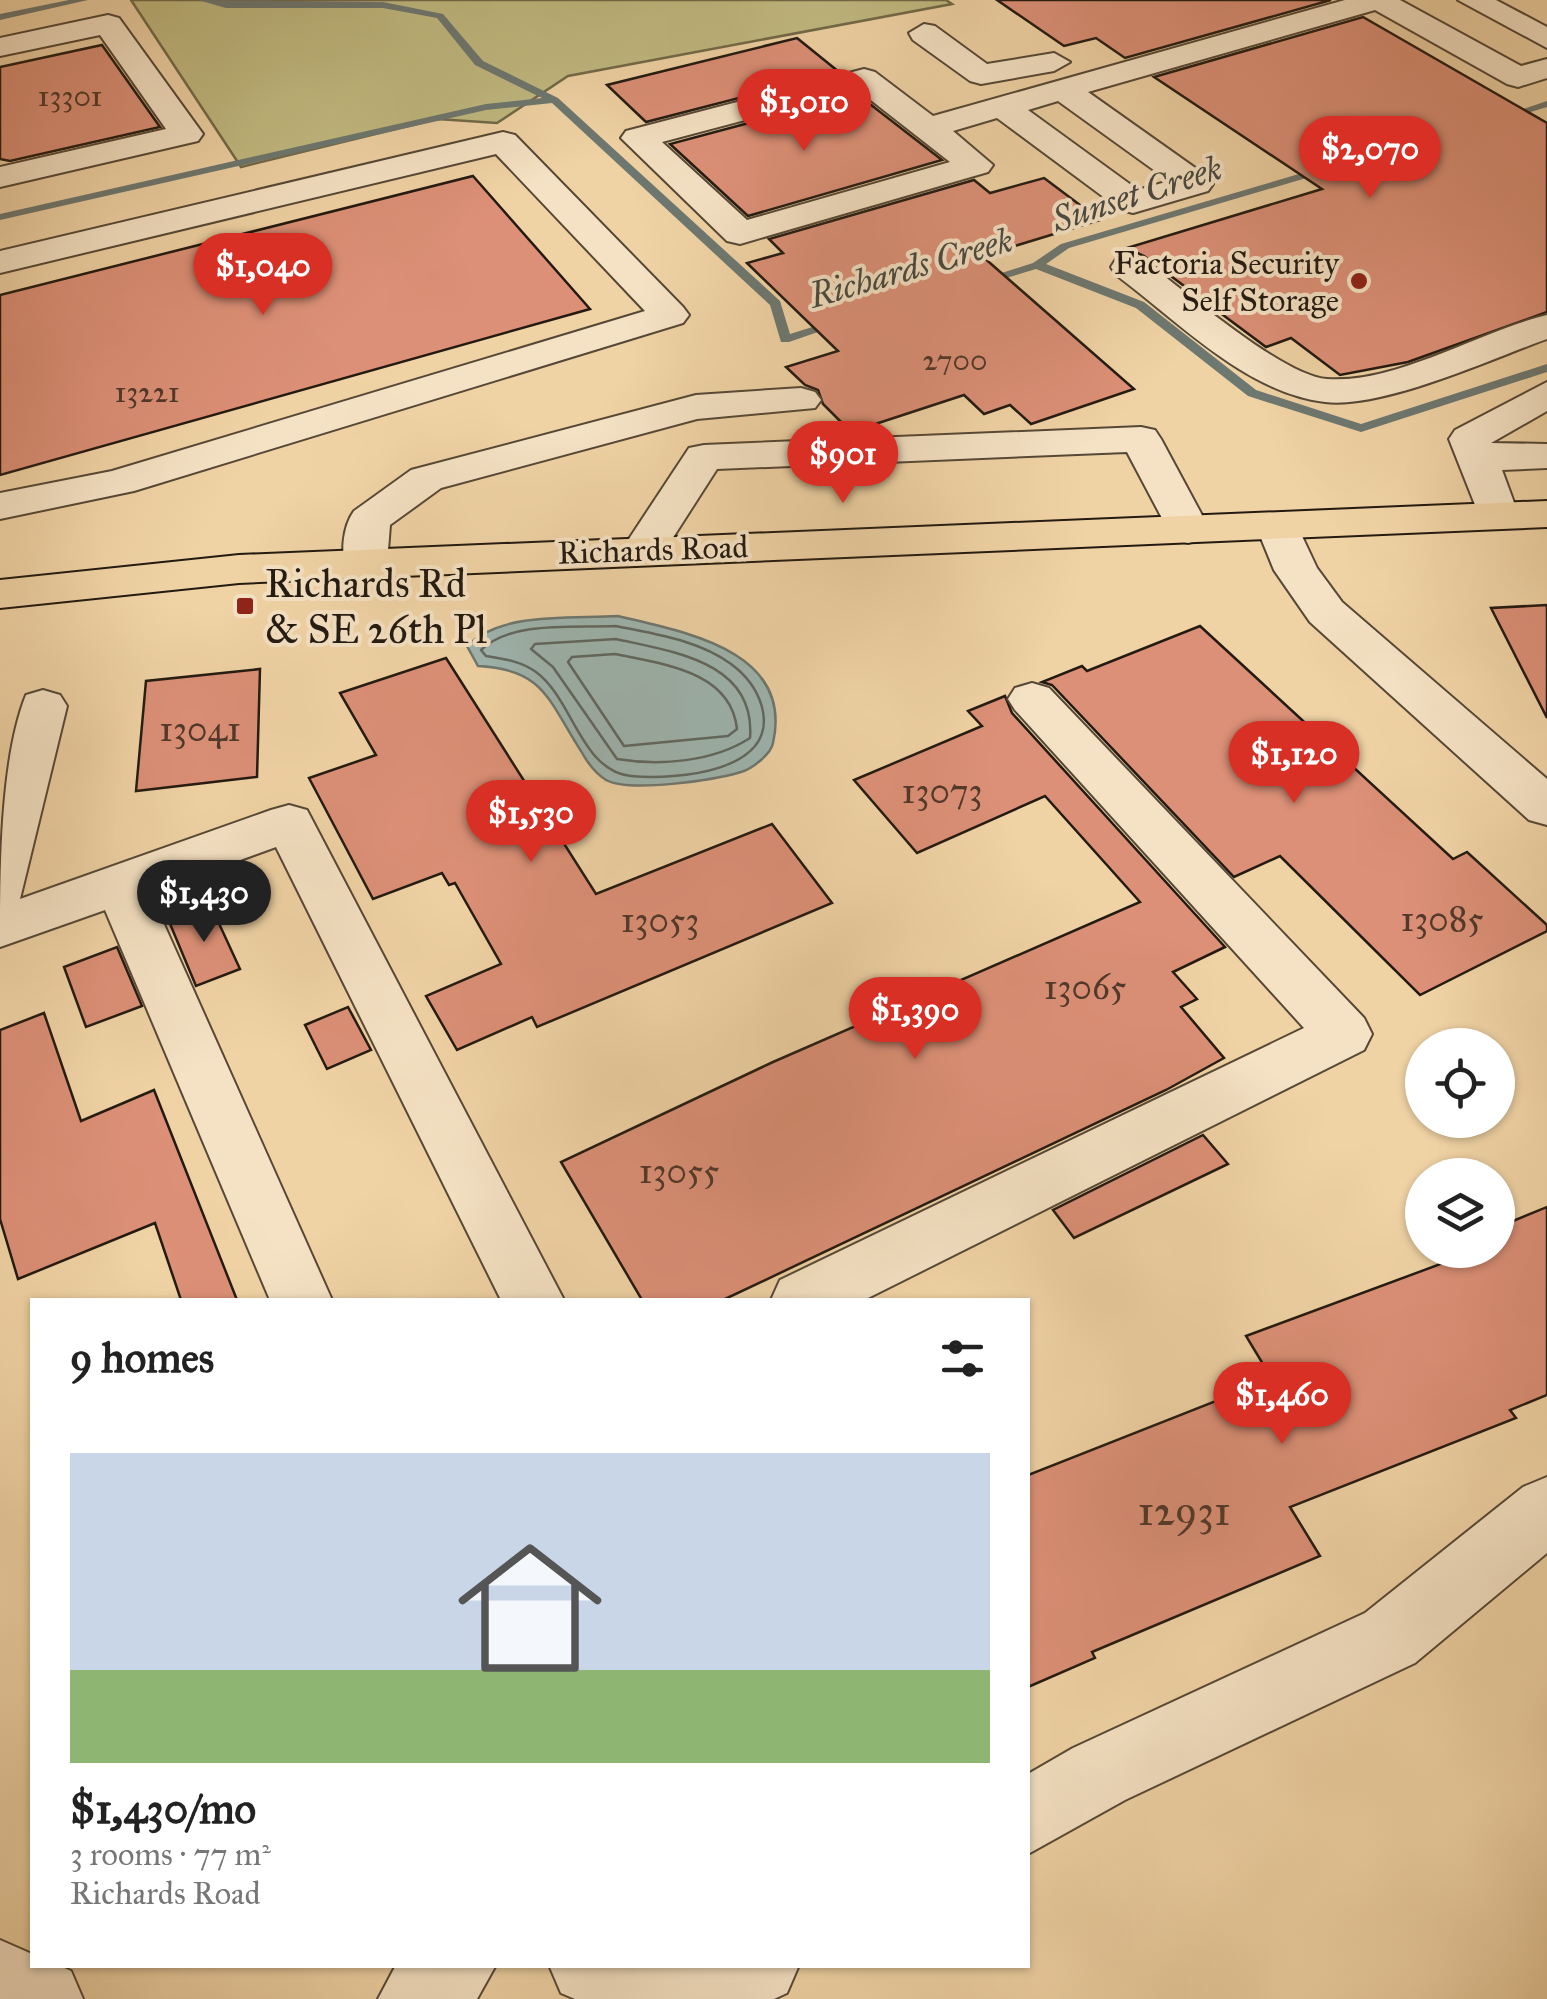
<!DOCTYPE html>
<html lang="en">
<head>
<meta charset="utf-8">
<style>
	:root { --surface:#fff; --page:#f2f2f2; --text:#222; --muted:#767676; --accent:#d93025 }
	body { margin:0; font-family:"IM FELL Great Primer",serif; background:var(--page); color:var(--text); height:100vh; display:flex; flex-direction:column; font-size:38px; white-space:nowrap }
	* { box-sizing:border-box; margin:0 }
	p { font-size:32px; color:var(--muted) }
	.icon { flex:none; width:55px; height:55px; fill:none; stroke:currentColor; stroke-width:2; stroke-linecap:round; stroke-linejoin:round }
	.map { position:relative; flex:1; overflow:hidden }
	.details { position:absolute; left:30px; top:1298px; width:1000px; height:670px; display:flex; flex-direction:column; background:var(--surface); border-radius:0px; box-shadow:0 2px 8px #0004 }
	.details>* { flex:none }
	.buttons { position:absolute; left:1405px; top:1028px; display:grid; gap:20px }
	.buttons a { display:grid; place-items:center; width:110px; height:110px; border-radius:50%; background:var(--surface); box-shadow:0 2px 8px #0004; font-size:50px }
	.price { position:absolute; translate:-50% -85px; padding:0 22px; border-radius:35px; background:var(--accent); color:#fff; font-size:32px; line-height:65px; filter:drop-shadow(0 2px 5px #0008) }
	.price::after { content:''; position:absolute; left:50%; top:60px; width:30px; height:22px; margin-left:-15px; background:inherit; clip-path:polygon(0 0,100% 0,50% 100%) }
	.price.current { background:#222; color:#fff }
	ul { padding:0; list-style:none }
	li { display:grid; align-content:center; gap:20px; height:530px; padding:0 40px }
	li span { display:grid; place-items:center; height:310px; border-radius:0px; color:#555 }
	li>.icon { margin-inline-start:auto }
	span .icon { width:180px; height:180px; fill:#fffc; stroke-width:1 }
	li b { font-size:42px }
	h2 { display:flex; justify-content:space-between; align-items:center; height:120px; padding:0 40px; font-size:42px }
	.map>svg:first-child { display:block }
	.green { fill:#c1ba81; stroke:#726a49; stroke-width:2.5 }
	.water { fill:#9eb6b1; stroke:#6d7871; stroke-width:2.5 }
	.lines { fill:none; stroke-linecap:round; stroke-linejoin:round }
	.shore { stroke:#606861; stroke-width:2.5 }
	.stream { fill:#6d7871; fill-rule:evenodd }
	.building { fill:#dc9077; stroke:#231a11; stroke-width:2.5 }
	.minor-casing { stroke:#564836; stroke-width:4 }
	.major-casing { stroke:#231a11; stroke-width:4 }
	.minor { fill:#f5e2c4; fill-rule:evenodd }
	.major { fill:#f0d3a5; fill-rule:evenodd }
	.poi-dot { fill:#8f2418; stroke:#f5e2c4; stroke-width:4 }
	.labels { text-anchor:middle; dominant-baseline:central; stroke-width:8; stroke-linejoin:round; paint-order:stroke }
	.far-number-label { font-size:30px; fill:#51382a }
	.far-poi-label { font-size:32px; fill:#231a11; stroke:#f5e2c4; text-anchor:end }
	.far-street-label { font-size:32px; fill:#231a11; stroke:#f5e2c4 }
	.far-water-label { font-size:35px; font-style:italic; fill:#484941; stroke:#f5e2c4 }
	.number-label { font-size:35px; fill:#51382a }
	.poi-label { font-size:40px; fill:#231a11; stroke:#f5e2c4; text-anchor:start }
	.near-number-label { font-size:42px; fill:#51382a }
</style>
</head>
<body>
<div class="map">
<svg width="1547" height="1999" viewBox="0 0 1547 1999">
	<rect width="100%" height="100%" fill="#f0d3a5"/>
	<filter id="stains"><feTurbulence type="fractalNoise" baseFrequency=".002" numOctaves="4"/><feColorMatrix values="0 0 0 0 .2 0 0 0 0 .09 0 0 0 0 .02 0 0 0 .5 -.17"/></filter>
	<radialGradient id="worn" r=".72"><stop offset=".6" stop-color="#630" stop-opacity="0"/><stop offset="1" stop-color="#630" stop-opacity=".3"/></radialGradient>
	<polygon class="green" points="131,0 946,0 952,4 568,76 497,123 437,119 241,167"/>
	<path class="water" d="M618,616c66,16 176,34 155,127 -2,11 -21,26 -32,29 -27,8 -111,21 -135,8 -11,-7 -19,-18 -25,-29 -33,-51 -37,-82 -103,-85l-11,-20c36,-35 104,-27 151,-30z"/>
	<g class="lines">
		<g class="shore">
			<path d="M616,626c38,8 83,14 115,38 15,11 26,25 31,43 17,65 -85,73 -131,69 -50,-5 -58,-77 -95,-104 -15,-11 -32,-13 -50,-16l-5,-6c31,-30 95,-22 135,-24z"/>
			<path d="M616,639c58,13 140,23 134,99 -37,24 -90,28 -133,21l-64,-92 -22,-18 4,-5z"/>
			<path d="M615,654c47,10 116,17 122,75l-9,7 -104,10 -56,-84 4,-5z"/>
		</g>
		<g class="stream">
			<polygon points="69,0 88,0 0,20 0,14"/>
			<polygon points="198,0 383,2 443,14 483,61 558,98 780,301 790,334 838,319 844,323 789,342 781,342 770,305 552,103 486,110 0,220 0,214 486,104 542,98 475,65 437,18 383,8 226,8"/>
			<polygon points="1547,101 1547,107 1504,120 1499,117"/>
			<polygon points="1326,166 1330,167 1330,171 1069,248 1046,264 1144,302 1256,390 1361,424 1547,364 1547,372 1361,432 1248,396 1136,308 1036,269 983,285 977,281 1033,263 1061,244"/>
		</g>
	</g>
	<g class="building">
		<polygon points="997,0 1331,0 1125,58 1096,38 1064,46"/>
		<polygon points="1363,17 1547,123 1547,312 1408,362 1340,375 1291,338 1266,347 1144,256 1127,248 1322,189 1154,77"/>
		<polygon points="797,38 839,72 646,122 607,85"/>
		<polygon points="102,45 160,127 10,161 0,159 0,67"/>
		<polygon points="857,94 942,160 748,216 670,144"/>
		<polygon points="473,176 590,309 0,475 0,295"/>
		<polygon points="1044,178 1100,220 982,256 1134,389 1031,424 1010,405 984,414 964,395 851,432 823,404 818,390 805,385 786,367 838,351 747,263 783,253 769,239 974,180 990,193"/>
		<polygon points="1547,605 1547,718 1491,608"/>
		<polygon points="1200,626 1453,859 1467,852 1547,925 1547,931 1420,995 1280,856 1234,877 1052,685 1042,682 1082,666 1087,671"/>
		<polygon points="446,658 596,894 772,824 832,903 537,1027 532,1017 457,1050 426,996 501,964 455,883 449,885 442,873 373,899 309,778 376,755 340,693"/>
		<polygon points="260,669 257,777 136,791 146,681"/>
		<polygon points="1005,696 1012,713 1225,947 1173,972 1197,999 1181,1007 1224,1058 1166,1090 723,1300 642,1300 561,1162 773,1062 1140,902 1045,796 917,853 854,780 982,726 968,711"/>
		<polygon points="210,904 240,969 196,986 168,919"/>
		<polygon points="117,947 142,1006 86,1027 64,967"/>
		<polygon points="348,1007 371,1050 327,1069 305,1025"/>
		<polygon points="44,1013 81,1121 154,1090 237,1300 181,1300 155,1223 18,1279 0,1219 0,1030"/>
		<polygon points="1203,1135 1228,1164 1074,1238 1053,1210"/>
		<polygon points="1547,1207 1547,1395 1510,1410 1516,1418 1290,1507 1320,1556 1092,1652 1095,1658 1028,1687 1028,1475 1272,1379 1246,1336 1446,1262 1437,1250 1498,1250 1498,1227"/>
	</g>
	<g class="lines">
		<defs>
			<g id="minor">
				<path d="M1345,0h55l121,66 26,-7v19l-29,9 -11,-3 -132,-74 -287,82 120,85 5,7 -5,7 -75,22 -12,-3 -124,-92 -44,13 40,34 -5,7 -248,72 -13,-3 -106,-103 5,-7 238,-62 11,3 58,44zM858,90l92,72 -203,58 -85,-78zM1058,101l111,80 -31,9 -110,-80z"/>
				<polygon points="1458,0 1496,0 1547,27 1547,48"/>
				<polygon points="108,15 119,18 203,134 198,141 0,187 0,167 166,129 100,35 0,56 0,38"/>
				<polygon points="924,24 935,26 987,64 1054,53 1070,62 1054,71 981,84 970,81 913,40 909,33"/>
				<polygon points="503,132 515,135 683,307 689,315 683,323 134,491 0,519 0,493 112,471 645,311 496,154 0,273 0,251"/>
				<path d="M1129,256l13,3c40,29 140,117 185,120 69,5 153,-48 220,-64v24c-56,20 -164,70 -222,63 -79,-9 -148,-82 -209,-127l-5,-8 5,-8z"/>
				<polygon points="1547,382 1547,411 1491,443 1547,444 1547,468 1502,470 1519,516 1513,525 1498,529 1483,525 1449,439 1455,430"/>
				<path d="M801,388l14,4 6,8 -6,8 -118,11 -256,69 -51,37 -3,38 -6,10 -16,4 -16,-4c-10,-16 -6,-47 5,-62l57,-41 285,-75z"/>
				<polygon points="1141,427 1155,430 1161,439 1210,530 1203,539 1188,543 1173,539 1127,452 717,469 658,561 643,565 628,561 621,551 689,448 704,445"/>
				<polygon points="1278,513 1293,517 1317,568 1342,602 1547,779 1547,825 1529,820 1310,622 1274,570 1256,526 1263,517"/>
				<polygon points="1032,683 1049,688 1364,1018 1372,1034 1364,1050 864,1300 771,1300 780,1280 1304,1028 1015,710 1008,699 1015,688"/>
				<path d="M43,690l17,5 7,11 -47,193 251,-89 18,-5 18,5 257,490h-63l-225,-453 -126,46 182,407h-62l-165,-390 -105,37c0,-75 0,-187 26,-252z"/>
				<polygon points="1547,1477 1547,1553 1415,1663 1125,1800 1028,1854 1028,1774 1073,1748 1365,1613 1523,1487"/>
				<polygon points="0,1940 32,1954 32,1965 58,1965 71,1971 83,1999 0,1999"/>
				<polygon points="396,1965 496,1965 477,1999 378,1999"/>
				<polygon points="549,1965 799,1965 787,1993 774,1999 575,1999 561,1993"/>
			</g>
			<polygon id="major" points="1547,501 1547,527 239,583 0,608 0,580 239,555"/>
		</defs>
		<use href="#minor" class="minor-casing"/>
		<use href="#major" class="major-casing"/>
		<use href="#minor" class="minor"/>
		<use href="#major" class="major"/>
	</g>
	<g class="poi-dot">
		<circle cx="1359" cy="281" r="10"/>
		<rect x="235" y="596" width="20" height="20" rx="5"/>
	</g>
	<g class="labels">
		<g class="far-number-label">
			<text x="70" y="96">13301</text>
			<text x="955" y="360">2700</text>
			<text x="147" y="392">13221</text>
		</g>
		<g class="far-poi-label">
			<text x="1339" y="263">Factoria Security<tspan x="1339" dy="37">Self Storage</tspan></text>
		</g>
		<g class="far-street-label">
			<text transform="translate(653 550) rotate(-2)">Richards Road</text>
		</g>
		<g class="far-water-label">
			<text transform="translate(1137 194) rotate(-18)">Sunset Creek</text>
			<text transform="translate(911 268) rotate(-16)">Richards Creek</text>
		</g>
		<g class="number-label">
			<text x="200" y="729">13041</text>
			<text x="942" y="791">13073</text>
			<text x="1442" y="919">13085</text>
			<text x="660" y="920">13053</text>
			<text x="1085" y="987">13065</text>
			<text x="679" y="1171">13055</text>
		</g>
		<g class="poi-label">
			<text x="265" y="583">Richards Rd<tspan x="265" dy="46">&amp; SE 26th Pl</tspan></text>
		</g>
		<g class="near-number-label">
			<text x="1184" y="1511">12931</text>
		</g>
	</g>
	<rect width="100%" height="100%" filter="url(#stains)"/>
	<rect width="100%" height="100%" fill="url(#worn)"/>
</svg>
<div class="buttons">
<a><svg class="icon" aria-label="locate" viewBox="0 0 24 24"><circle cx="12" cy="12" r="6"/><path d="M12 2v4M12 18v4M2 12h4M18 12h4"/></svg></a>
<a><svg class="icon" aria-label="layers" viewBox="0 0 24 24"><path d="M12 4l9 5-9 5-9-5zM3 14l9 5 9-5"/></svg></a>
</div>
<b class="price" style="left:804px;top:154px">$1,010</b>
<b class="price" style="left:1370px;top:201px">$2,070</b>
<b class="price" style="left:263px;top:318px">$1,040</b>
<b class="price" style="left:843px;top:506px">$901</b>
<b class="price" style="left:1294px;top:806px">$1,120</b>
<b class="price" style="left:531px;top:865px">$1,530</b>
<b class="price current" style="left:204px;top:945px">$1,430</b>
<b class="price" style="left:915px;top:1062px">$1,390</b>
<b class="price" style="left:1282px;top:1447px">$1,460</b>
<section class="details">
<h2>9 homes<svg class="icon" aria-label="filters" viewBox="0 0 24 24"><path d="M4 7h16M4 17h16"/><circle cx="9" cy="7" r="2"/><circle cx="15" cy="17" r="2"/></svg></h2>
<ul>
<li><span style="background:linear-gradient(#c9d6e8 70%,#8fb573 0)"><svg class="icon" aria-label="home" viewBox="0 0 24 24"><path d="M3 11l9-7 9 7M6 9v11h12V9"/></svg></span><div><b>$1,430/mo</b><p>3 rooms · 77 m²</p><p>Richards Road</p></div></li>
</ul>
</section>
</div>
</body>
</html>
